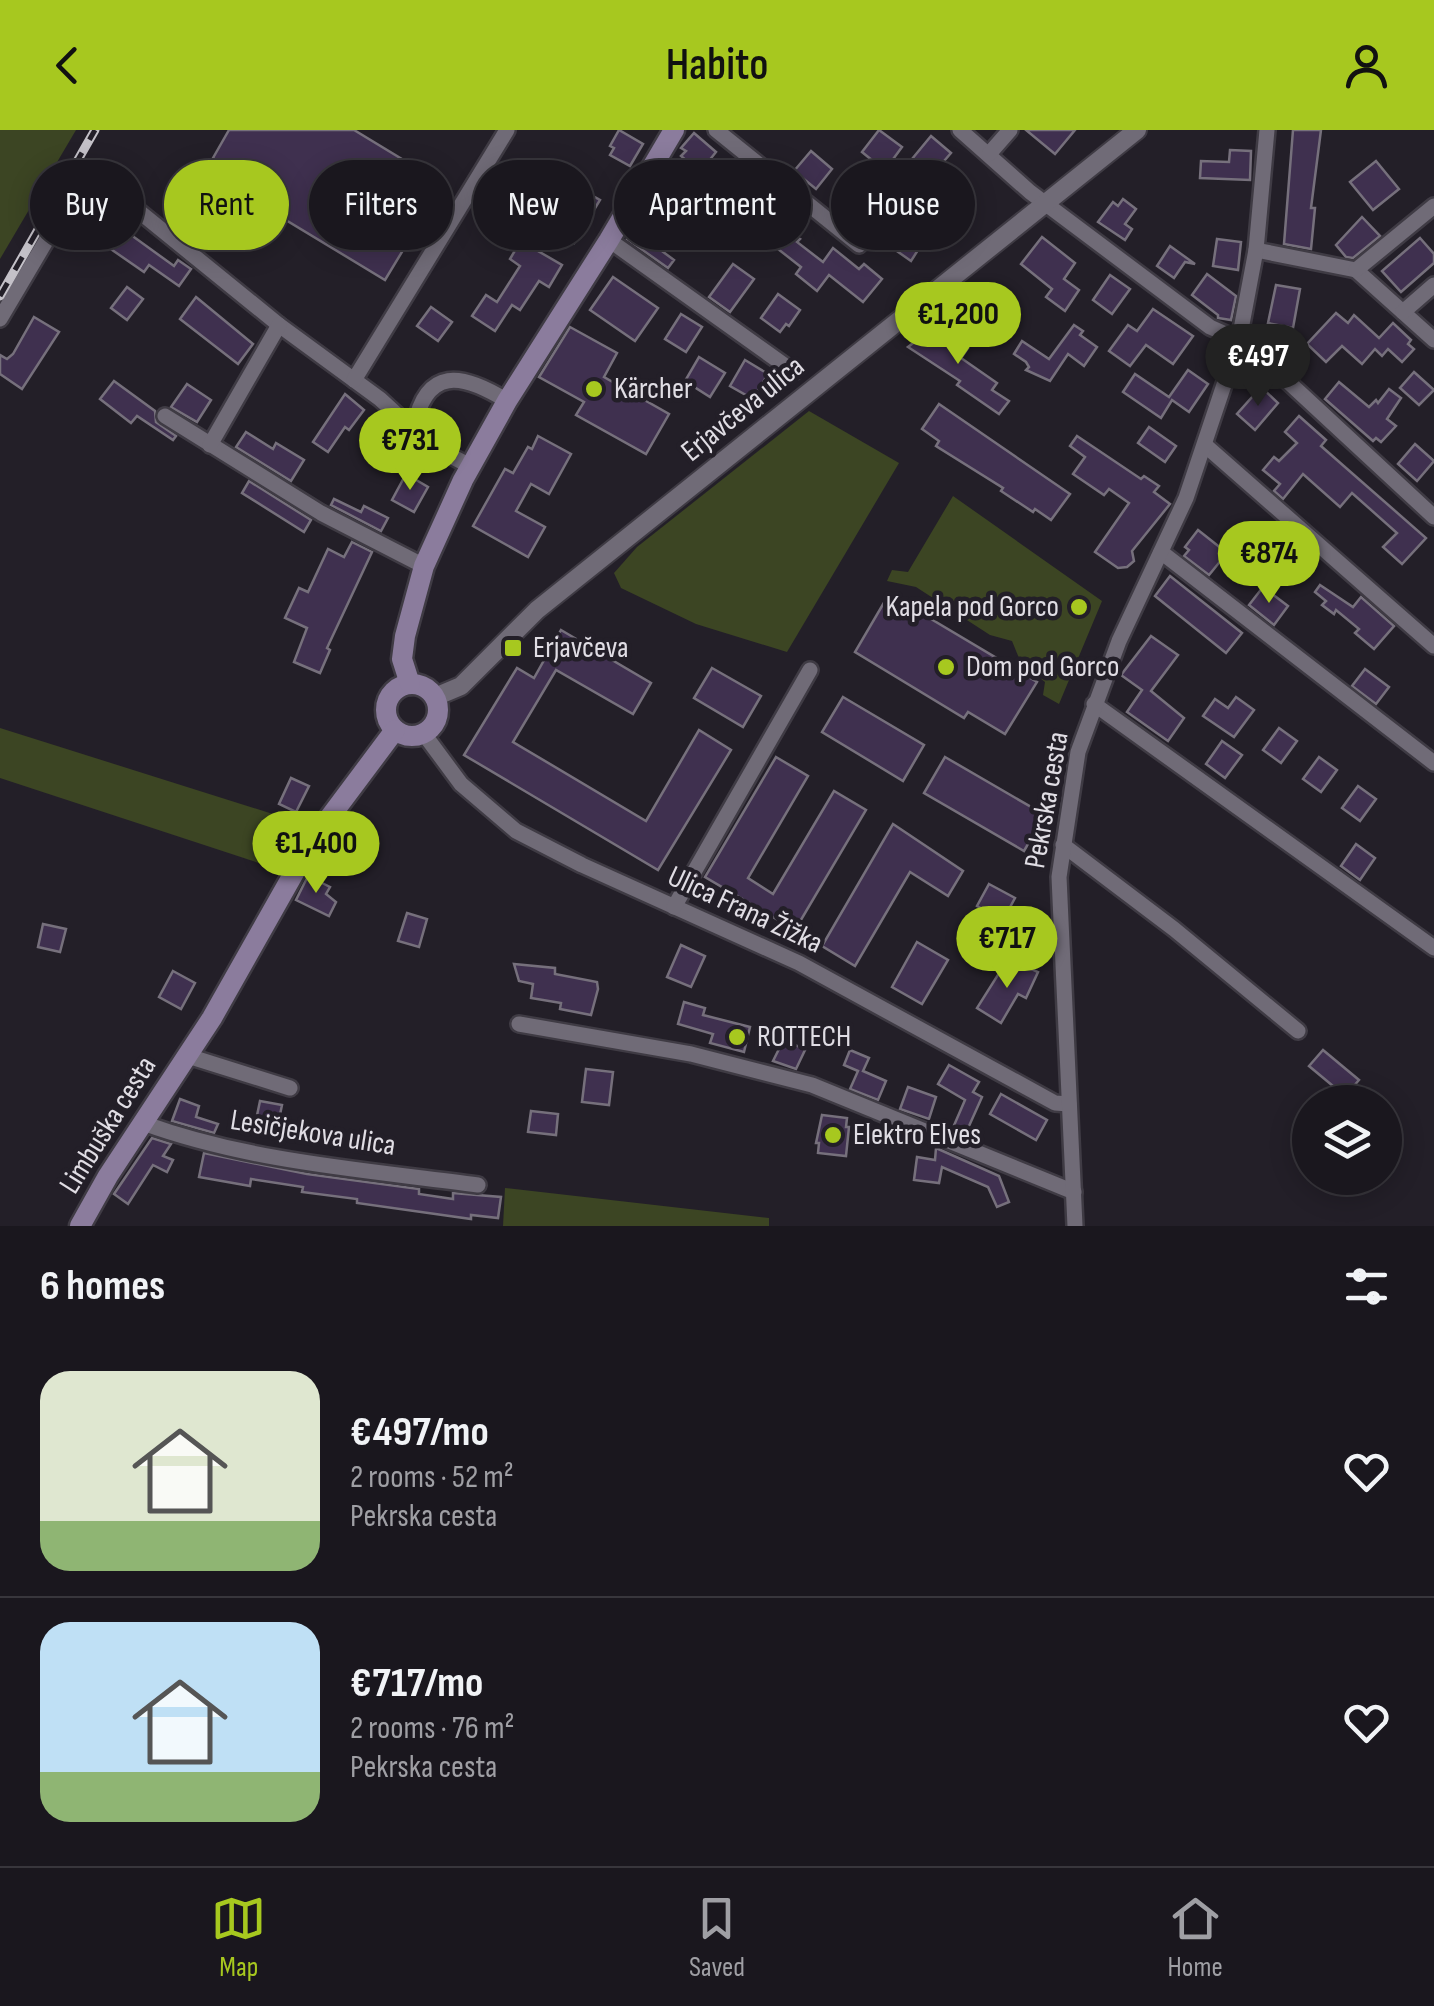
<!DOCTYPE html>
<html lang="en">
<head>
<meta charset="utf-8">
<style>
	:root { --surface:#1a171e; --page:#232027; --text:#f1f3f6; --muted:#9f9fa4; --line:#38363c; --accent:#a7c81f }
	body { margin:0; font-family:"Sofia Sans Condensed",sans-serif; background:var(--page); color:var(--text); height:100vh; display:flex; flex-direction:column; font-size:38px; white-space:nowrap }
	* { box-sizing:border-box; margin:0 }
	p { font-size:32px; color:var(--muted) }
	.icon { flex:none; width:55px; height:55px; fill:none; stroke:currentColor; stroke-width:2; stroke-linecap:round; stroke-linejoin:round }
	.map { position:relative; height:1096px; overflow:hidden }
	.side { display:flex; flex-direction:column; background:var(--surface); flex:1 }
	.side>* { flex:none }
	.hud { position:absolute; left:30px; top:30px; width:1375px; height:90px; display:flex; gap:20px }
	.tools { position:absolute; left:1292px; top:955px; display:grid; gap:20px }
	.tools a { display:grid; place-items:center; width:110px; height:110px; border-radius:50%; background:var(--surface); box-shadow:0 5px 25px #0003,0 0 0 2px var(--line); font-size:50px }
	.price { position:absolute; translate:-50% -85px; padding:0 22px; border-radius:35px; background:var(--accent); color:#111; font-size:32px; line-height:65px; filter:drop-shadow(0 2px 5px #0008) }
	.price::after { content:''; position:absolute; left:50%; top:60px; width:30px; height:22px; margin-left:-15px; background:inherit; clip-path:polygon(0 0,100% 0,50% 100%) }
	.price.active { background:#222; color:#fff }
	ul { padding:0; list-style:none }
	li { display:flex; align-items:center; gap:30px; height:250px; padding:0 40px }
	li+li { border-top:2px solid var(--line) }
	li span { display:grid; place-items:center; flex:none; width:280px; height:200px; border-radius:30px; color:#555 }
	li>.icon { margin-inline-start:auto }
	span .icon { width:120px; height:120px; fill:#fffc; stroke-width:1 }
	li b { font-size:42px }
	h2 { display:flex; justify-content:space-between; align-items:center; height:120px; padding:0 40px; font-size:42px }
	.chip { padding:0 35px; border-radius:45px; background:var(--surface); box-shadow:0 5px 25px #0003,0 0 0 2px var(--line); font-size:35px; line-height:90px }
	.chip.active { background:var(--accent); color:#111 }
	header { display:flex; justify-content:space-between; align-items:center; height:130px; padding:0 40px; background:var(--accent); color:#111; font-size:45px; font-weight:600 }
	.dock { display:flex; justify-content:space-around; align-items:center; height:140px; border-top:2px solid var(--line); background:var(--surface); font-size:28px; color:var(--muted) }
	.dock a { display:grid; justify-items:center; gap:5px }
	.dock .active { color:var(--accent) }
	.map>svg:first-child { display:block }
	.green { fill:#3c4523 }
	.building { fill:#3f304f; stroke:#76707c; stroke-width:2.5 }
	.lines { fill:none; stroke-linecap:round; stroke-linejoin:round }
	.minor-casing { stroke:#3f3b44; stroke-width:20 }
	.tertiary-casing { stroke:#3f3b44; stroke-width:22 }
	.secondary-casing { stroke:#3f3b44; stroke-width:25 }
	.minor { stroke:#706b77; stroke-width:15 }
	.tertiary { stroke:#706b77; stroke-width:18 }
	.secondary { stroke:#8b7c9d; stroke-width:20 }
	.rail-casing { stroke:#c4c1c8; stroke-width:9 }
	.rail { stroke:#231f28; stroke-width:5; stroke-dasharray:15; stroke-linecap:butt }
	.poi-dot { fill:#a7c81f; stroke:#231f28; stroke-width:4 }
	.labels { text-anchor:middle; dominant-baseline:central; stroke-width:9; stroke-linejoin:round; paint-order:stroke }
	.poi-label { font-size:30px; fill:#e0dde4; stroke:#231f28; text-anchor:start }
	.street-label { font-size:30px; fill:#e0dde4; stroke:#231f28 }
</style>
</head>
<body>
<header><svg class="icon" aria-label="back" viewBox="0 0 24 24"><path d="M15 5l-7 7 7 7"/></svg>Habito<svg class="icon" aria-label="person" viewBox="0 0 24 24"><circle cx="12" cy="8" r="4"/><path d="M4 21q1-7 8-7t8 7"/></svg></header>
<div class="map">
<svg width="1434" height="1096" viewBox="0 0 1434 1096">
	<rect width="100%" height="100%" fill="#231f28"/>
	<g class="green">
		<polygon points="0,0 76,0 0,129"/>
		<polygon points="809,281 899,333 787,522 696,494 621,458 614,443 637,417"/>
		<polygon points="953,366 1102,471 1059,574 1043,565 1045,552 1021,533 1012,511 990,505 916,457 887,451 892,440 908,442"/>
		<polygon points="0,598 295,691 268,736 0,648"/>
		<polygon points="505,1058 769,1088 769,1096 503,1096"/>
	</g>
	<g class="building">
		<polygon points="229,0 354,0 443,54 385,150 266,78 273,65 213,28"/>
		<polygon points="619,0 643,14 630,36 610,25 614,18 610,16"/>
		<polygon points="879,0 902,17 877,51 884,57 868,77 848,62 873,31 862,22"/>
		<polygon points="1026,0 1075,0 1055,24"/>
		<polygon points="1293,0 1321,0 1311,78 1315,78 1311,119 1284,114"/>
		<polygon points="694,3 716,22 700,42 681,26 686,21 681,18"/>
		<polygon points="931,6 951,23 932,45 912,29"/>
		<polygon points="1230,20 1251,21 1250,50 1200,48 1201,31 1229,32"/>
		<polygon points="811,21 832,39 816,59 794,41"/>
		<polygon points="1376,31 1399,59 1373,80 1350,52"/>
		<polygon points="728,50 749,66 732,88 711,72"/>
		<polygon points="537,51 565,75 571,65 577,69 582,60 600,70 574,113 547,97 555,84 528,61"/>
		<polygon points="666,51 689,66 676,88 665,82 647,110 674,130 668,138 627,109"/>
		<polygon points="944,55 965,73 947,94 939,87 911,131 884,112 902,86 912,93"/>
		<polygon points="99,63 119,79 113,87 122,94 120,97 174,136 178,130 191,139 179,156 149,135 144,142 76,95"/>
		<polygon points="1123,69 1136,79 1125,94 1132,99 1125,110 1098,92 1113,72 1118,76"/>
		<polygon points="783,74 806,92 795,106 800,109 797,112 823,132 833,118 859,139 864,134 882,149 863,172 829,145 817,161 796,144 801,137 764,108 772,98 767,94"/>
		<polygon points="1362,87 1380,106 1353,128 1346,127 1336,115"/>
		<polygon points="530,95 547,105 538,121 562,135 549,157 539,151 520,180 512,175 495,201 472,186 486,165 497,172 520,136 510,129"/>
		<polygon points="1042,107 1075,133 1064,149 1079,160 1065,181 1046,167 1052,159 1021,134"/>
		<polygon points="1420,108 1434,124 1434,133 1401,162 1382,141"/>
		<polygon points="1217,109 1241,112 1238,140 1213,136"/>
		<polygon points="1170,116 1195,134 1185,132 1174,148 1157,136"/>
		<polygon points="733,134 754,149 730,182 709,167"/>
		<polygon points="1207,144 1236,166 1231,190 1218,188 1218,185 1192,165"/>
		<polygon points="1110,145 1130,159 1112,184 1093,170"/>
		<polygon points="613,147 658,178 635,211 590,180"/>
		<polygon points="1276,155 1300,159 1293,198 1268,193"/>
		<polygon points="127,157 143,169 127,190 111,178"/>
		<polygon points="778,164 800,180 789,196 786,194 780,202 761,188"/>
		<polygon points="196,167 253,214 238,234 180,189"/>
		<polygon points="431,177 452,192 438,211 417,196"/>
		<polygon points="1153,179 1193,206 1173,234 1146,215 1130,236 1109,221 1128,195 1137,201"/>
		<polygon points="1336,183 1348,193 1354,185 1379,208 1393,193 1411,210 1408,214 1414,219 1402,232 1388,219 1382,226 1375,219 1362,234 1342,216 1326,232 1307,214"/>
		<polygon points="681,184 702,197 686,222 665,209"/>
		<polygon points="34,187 59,202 22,259 0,244 0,225 7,229 13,224"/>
		<polygon points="1074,195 1083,201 1080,205 1097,217 1084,236 1068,224 1050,251 1026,240 1029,237 1026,232 1014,224 1022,211 1049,229"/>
		<polygon points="570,197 617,223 604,247 669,284 646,324 576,285 584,272 539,247"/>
		<polygon points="934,197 968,218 961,228 997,253 992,260 1009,271 999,284 957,255 960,251 908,217"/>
		<polygon points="699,227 725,243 710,267 685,251"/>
		<polygon points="745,230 768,244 753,269 730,256"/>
		<polygon points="1188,240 1208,254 1189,282 1172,270 1161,288 1123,262 1135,244 1169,267"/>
		<polygon points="1414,242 1434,260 1419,275 1400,258"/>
		<polygon points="114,251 155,281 156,292 176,306 173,310 137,286 131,293 100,269"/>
		<polygon points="1339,252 1369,277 1376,270 1378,273 1389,259 1401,268 1387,289 1396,296 1381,312 1376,308 1373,311 1325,269"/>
		<polygon points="187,254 211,270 197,292 171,277"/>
		<polygon points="1261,257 1278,273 1255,300 1237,284"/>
		<polygon points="345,264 364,280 349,300 345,297 328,322 313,312"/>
		<polygon points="939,274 1070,364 1051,390 1035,379 1033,382 1001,361 1003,358 936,316 939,311 922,299"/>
		<polygon points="1299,286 1326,310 1321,316 1426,408 1402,434 1383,417 1397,403 1352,363 1340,377 1303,344 1283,369 1274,361 1280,354 1263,340 1274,327 1279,331 1297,313 1285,302"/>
		<polygon points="1149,297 1176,316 1165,332 1138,313"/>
		<polygon points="246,302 273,319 276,313 304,330 291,351 236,317"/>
		<polygon points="390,302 405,313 386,337 372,326"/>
		<polygon points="538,306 571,324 549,364 531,354 516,381 545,397 528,427 473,396 505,339 513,343 528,317 532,319"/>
		<polygon points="1077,306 1141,349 1144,346 1159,356 1154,362 1170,374 1132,421 1134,431 1127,437 1118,438 1095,422 1129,373 1109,359 1104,365 1073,344 1085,327 1070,316"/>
		<polygon points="1415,314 1434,331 1417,351 1398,334"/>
		<polygon points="406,344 428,357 414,382 392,370"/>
		<polygon points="249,351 311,390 304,402 242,363"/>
		<polygon points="334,369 361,382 364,376 388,388 381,401 331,375"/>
		<polygon points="1198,400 1227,423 1209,445 1184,426 1189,420 1185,417"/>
		<polygon points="1292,411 1311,426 1294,447 1283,438 1286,434 1278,427"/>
		<polygon points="352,412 372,422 327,518 330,520 320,543 294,532 307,498 285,488 299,458 308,462 328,419 344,427"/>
		<polygon points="1170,446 1242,503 1226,523 1155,466"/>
		<polygon points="1320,455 1353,477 1361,467 1394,496 1374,519 1355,503 1359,499 1336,480 1334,484 1322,475 1326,471 1315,462"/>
		<polygon points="1263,457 1288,476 1274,495 1249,475"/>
		<polygon points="889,464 1037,552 1005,604 968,582 964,588 855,522"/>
		<polygon points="561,500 651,553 633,584 556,540 513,612 646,691 699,600 731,620 658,740 464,625 517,538 534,548"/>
		<polygon points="1151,506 1178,525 1151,561 1184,588 1168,611 1127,582 1142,560 1121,545"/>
		<polygon points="712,538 761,566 743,597 694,568"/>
		<polygon points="1365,539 1389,557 1376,574 1352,556"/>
		<polygon points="843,567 924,615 903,651 822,602"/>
		<polygon points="1236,567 1254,580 1234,607 1203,586 1215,569 1228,578"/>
		<polygon points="1279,598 1297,611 1281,633 1263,620"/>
		<polygon points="1222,611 1242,625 1225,648 1206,634"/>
		<polygon points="776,627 808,646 748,748 773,764 834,661 866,680 795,800 705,747"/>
		<polygon points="945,627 1045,685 1024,721 924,663"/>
		<polygon points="1319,627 1337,640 1321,662 1303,649"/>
		<polygon points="291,648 309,656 296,682 279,674"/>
		<polygon points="1358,656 1376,669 1360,691 1342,678"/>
		<polygon points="893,694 963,741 948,766 910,742 855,836 822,816"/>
		<polygon points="1356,714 1375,728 1360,750 1341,736"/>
		<polygon points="308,746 330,757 326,764 336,772 329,786 296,770"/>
		<polygon points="989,754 1015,768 1003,790 977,776"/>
		<polygon points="407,783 427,789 419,817 398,811"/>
		<polygon points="43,794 66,799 60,822 38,817"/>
		<polygon points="917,812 948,830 922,874 892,857"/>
		<polygon points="681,815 705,826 691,857 667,847"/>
		<polygon points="1014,831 1038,842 1026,868 1018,864 1001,893 977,878 1001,840 1008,845"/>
		<polygon points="514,834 555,838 555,844 597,852 598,859 591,885 560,879 561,873 531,868 533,854 519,851"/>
		<polygon points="173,841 195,853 181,879 159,867"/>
		<polygon points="684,872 705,878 703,885 750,897 744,922 710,913 713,904 678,894"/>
		<polygon points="784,909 805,920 796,939 773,931"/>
		<polygon points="850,920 869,928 863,941 886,951 878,970 850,959 858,941 844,935"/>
		<polygon points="1323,920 1359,950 1345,966 1309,936"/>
		<polygon points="949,935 979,952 973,962 982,967 965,1005 952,1000 965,970 938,954"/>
		<polygon points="586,939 613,942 609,975 582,972"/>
		<polygon points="908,957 936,967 929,989 900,979"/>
		<polygon points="1001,964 1047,990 1036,1010 990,984"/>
		<polygon points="180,969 199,976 196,987 218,994 214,1003 172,991"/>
		<polygon points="260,971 282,975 277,999 255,995"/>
		<polygon points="531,981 558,984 556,1005 528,1002"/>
		<polygon points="822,985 847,988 846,997 849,997 846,1026 818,1023 819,1013 816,1013"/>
		<polygon points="152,1008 171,1014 163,1026 173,1030 167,1042 153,1035 128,1074 114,1064"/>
		<polygon points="936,1018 999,1046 1009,1072 997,1077 988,1057 942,1037 939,1053 914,1050 917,1027 935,1030"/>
		<polygon points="204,1023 307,1044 419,1059 419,1064 453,1069 453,1063 501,1067 498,1088 471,1085 471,1089 357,1073 357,1069 302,1062 303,1057 251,1049 250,1056 199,1047"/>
	</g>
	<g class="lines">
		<defs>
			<g id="minor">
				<polyline points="716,0 859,115"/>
				<polyline points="960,0 1030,62 1210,197 1239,210 1257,223 1434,387"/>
				<polyline points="989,24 1010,0"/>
				<polyline points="609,110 794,242"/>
				<polyline points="1256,120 1356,140"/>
				<polyline points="1356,140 1434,210"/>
				<polyline points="1356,140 1434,76"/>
				<polyline points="1403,182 1434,155"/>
				<polyline points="0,189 88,40 279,195 380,269 430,315 470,336"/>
				<polyline points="354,250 507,0"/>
				<polyline points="165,286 321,383 424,436"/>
				<path d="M414,298c12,-62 48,-55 93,-27"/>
				<polyline points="210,315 279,195"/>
				<polyline points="1206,316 1434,516"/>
				<polyline points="1161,422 1434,633"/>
				<polyline points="1094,574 1434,818"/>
				<polyline points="424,604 461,654 516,701 582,735 799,833 1055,973 1069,974"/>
				<polyline points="1063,715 1174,799 1298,901"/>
				<polyline points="674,777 810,540"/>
				<polyline points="519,894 691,924 812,955 1074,1062"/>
				<polyline points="188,926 290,958"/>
				<path d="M143,993c107,39 223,47 335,62"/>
				<polyline points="1075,1096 1059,747 1078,622 1119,511 1186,368 1239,210 1256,120 1267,0"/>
			</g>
			<polyline id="tertiary" points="435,567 461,556 537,480 1137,0"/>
			<g id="secondary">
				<circle cx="412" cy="580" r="26"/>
				<polyline points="410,554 402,529 405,506 424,436 463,350 507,271 609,110 674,0"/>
				<polyline points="80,1096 108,1046 212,888 312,711 395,600"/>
			</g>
		</defs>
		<use href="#minor" class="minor-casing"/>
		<use href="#tertiary" class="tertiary-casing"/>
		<use href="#secondary" class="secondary-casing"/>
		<use href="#minor" class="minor"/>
		<use href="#tertiary" class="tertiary"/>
		<use href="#secondary" class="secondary"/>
		<defs>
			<polyline id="rail" points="0,166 95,0"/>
		</defs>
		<use href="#rail" class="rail-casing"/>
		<use href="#rail" class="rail"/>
	</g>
	<g class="poi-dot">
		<circle cx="594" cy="259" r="10"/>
		<circle cx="1079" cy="477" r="10"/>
		<rect x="503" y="508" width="20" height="20" rx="5"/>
		<circle cx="946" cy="537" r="10"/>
		<circle cx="737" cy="907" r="10"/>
		<circle cx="833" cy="1005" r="10"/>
	</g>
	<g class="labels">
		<g class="poi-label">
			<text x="614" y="259">Kärcher</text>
			<text x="1059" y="477" text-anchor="end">Kapela pod Gorco</text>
			<text x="533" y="518">Erjavčeva</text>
			<text x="966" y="537">Dom pod Gorco</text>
			<text x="757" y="907">ROTTECH</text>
			<text x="853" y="1005">Elektro Elves</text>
		</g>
		<g class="street-label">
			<text transform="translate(743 279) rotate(-39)">Erjavčeva ulica</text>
			<text transform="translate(1047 670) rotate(-80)">Pekrska cesta</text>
			<text transform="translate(745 780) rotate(25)">Ulica Frana Žižka</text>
			<text transform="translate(108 995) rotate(-58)">Limbuška cesta</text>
			<text transform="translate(313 1003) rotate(9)">Lesičjekova ulica</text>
		</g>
	</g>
</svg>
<div class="tools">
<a><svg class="icon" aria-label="layers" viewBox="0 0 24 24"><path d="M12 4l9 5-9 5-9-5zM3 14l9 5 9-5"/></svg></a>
</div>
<b class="price" style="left:958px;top:237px">€1,200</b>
<b class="price active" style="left:1258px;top:279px">€497</b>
<b class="price" style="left:410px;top:363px">€731</b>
<b class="price" style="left:1269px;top:476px">€874</b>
<b class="price" style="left:316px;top:766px">€1,400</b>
<b class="price" style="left:1007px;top:861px">€717</b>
<div class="hud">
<a class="chip">Buy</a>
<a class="chip active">Rent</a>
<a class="chip">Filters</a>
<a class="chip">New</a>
<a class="chip">Apartment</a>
<a class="chip">House</a>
</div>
</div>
<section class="side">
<h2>6 homes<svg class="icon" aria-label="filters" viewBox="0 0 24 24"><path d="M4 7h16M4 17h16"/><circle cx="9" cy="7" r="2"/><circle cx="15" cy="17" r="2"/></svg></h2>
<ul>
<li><span style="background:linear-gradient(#dfe7d0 75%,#8fb573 0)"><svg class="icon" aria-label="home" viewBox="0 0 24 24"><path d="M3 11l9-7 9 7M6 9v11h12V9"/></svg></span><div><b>€497/mo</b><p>2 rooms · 52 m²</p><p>Pekrska cesta</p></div><svg class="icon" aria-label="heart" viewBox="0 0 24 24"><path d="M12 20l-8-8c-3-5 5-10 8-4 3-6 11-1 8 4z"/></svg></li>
<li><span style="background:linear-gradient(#bfe0f5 75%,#8fb573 0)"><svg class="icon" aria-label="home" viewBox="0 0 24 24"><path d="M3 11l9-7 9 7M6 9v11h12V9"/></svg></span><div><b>€717/mo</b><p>2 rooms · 76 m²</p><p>Pekrska cesta</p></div><svg class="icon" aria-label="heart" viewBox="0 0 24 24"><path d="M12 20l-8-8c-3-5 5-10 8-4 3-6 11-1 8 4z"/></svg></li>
</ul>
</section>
<nav class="dock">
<a class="active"><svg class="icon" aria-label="map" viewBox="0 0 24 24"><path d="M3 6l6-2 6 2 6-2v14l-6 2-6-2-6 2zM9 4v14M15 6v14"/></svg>Map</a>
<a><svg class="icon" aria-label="saved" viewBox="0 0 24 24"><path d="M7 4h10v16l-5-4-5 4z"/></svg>Saved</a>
<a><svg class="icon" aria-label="home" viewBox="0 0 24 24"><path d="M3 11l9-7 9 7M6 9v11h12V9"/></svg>Home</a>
</nav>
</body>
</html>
